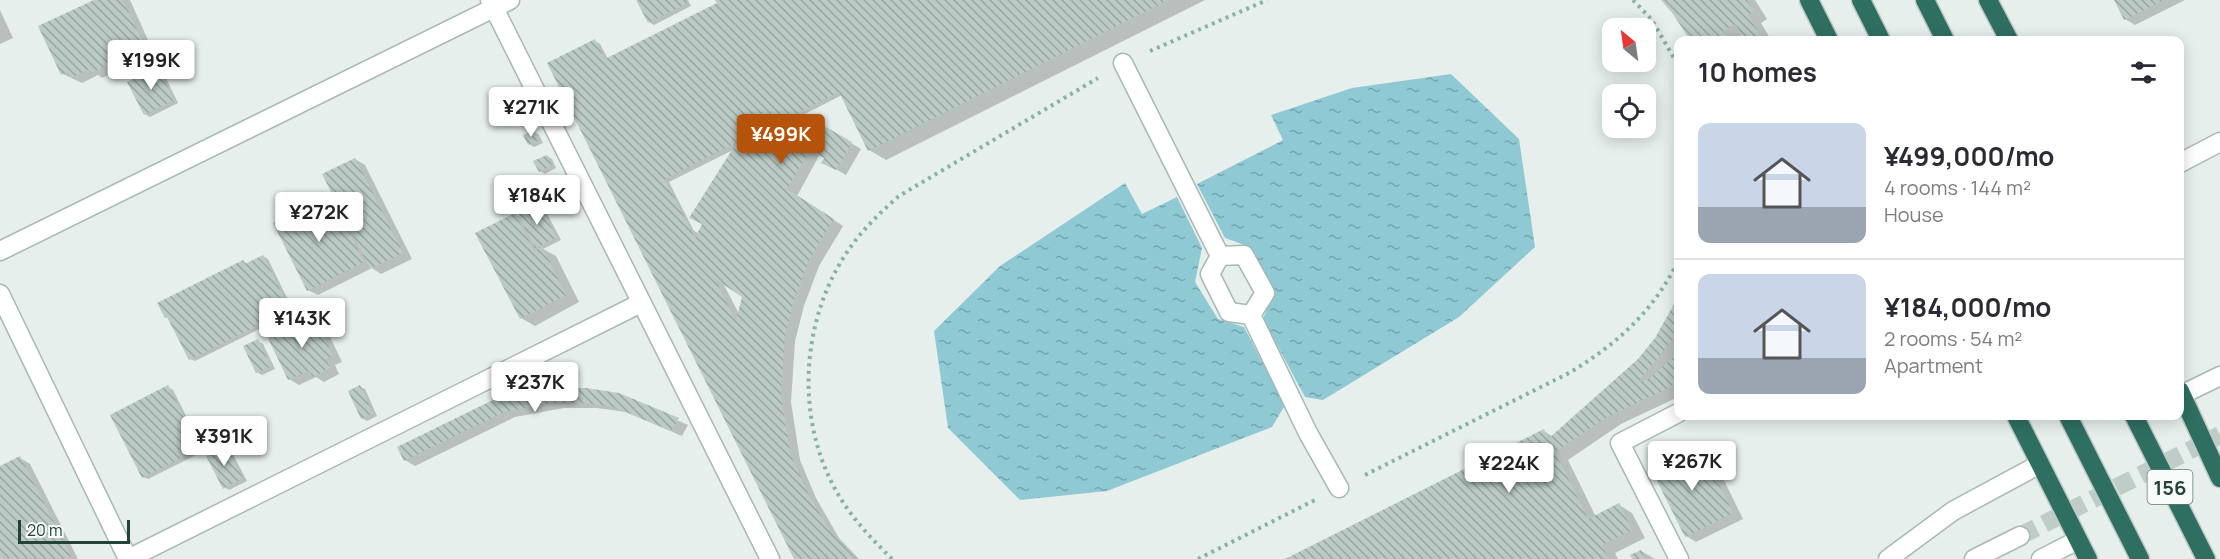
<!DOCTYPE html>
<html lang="en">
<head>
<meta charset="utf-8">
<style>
	:root { --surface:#fff; --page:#f7f7f7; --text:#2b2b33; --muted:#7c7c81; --line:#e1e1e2; --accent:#b45309 }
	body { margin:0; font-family:Manrope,sans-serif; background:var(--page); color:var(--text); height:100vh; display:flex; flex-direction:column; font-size:22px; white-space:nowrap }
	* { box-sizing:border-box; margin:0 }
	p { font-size:20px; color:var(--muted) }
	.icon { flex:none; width:33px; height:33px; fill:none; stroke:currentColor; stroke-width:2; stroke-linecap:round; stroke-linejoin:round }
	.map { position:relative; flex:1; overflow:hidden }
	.sheet { position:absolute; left:1674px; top:36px; width:510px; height:384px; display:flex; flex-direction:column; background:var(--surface); border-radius:12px; box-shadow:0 3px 15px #0003 }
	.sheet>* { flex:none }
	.needle { width:39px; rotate:331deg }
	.controls { position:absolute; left:1602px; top:18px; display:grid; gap:12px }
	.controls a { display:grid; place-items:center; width:54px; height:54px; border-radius:12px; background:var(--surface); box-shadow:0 3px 15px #0003; font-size:30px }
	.scale { position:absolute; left:18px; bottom:15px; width:112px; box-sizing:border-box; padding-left:6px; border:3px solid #24423a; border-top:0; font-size:16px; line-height:21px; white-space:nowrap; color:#24423a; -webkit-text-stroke:4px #f7fbf9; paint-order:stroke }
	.price { position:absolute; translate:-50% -51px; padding:0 14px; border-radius:6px; background:#fff; color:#222; font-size:20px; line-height:39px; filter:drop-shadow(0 2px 3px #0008) }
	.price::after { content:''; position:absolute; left:50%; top:36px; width:18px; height:14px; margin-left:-9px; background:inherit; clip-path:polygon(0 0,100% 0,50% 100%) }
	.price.on { background:var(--accent); color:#fff }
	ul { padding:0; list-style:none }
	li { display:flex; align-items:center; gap:18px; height:150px; padding:0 24px }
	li+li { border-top:2px solid var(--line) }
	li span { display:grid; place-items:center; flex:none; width:168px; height:120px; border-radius:12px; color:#555 }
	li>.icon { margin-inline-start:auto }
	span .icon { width:72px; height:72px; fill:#fffc; stroke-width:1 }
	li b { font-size:26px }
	h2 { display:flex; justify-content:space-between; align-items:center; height:72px; padding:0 24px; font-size:26px }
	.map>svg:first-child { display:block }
	.water { fill:url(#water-ripples) }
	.shadow { fill:#0003; fill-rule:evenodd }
	.building { fill:url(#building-back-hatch); fill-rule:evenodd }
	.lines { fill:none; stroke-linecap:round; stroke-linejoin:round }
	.minor-tunnel { stroke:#bfccc8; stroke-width:18; stroke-dasharray:18 9; stroke-linecap:butt }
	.minor-casing { stroke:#a8b8b2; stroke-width:21 }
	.highway-casing { stroke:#c2cac8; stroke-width:21 }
	.path { stroke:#86b3a5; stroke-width:4; stroke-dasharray:3 4.5; stroke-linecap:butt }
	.minor { stroke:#fff; stroke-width:18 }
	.highway { stroke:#2f6f62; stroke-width:18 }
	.labels { text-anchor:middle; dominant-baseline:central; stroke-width:4.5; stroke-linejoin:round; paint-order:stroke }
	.shield { fill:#f7fbf9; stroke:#637a73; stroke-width:1.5 }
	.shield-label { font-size:20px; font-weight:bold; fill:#24423a }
</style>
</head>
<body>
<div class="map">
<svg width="2220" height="559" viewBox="0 0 2220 559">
	<defs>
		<pattern id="water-ripples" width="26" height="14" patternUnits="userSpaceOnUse" patternTransform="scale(1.5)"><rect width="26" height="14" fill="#8ec9d4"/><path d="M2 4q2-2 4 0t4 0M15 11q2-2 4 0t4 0" fill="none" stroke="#74a5ad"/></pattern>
		<pattern id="building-back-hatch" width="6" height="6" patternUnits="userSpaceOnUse" patternTransform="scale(1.5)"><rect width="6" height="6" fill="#bbcac4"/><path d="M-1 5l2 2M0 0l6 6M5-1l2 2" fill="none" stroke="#98a6a0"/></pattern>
	</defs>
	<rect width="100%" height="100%" fill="#e6efeb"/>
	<g class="water">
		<polygon points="1451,74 1519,139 1535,247 1459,317 1323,400 1305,397 1263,319 1274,290 1250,247 1225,238 1197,184 1283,140 1271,115 1352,88"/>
		<polygon points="1125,183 1142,214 1177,197 1202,248 1195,282 1218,319 1244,327 1285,405 1272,427 1107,491 1020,500 948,428 934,331 1000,266"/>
	</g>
	<g class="shadow">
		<polygon points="97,0 130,0 152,49 146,51 153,55 158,65 151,69 146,66 140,54 129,59 131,64 102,78 98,75 82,83 63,74"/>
		<polygon points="637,0 688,0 691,6 654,25 649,22"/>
		<path d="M717,0h488l-319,160 -17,-10 -27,-55 -39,20 58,34 -15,26 -23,-13 3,-5 -6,-3 -23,42 46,30 -24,40 -15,40 -9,35 -4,61 9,58 16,38 23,40 20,21h-63l-201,-518 5,3 8,15 111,-55zM735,149l-36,85 -5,-3 -25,-49zM723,283l20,13 -4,18z"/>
		<polygon points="1662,0 1755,0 1767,19 1761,23 1771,40 1747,40 1743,34 1736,40 1691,40 1674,13"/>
		<polygon points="2116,0 2185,0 2135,25 2125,19"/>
		<polygon points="0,10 13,38 0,44"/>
		<polygon points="158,69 163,72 178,103 150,117 145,114"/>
		<polygon points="534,132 539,135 543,143 534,147 529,144"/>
		<polygon points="547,156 552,159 556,168 545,174 540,171"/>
		<polygon points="355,159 365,165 412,259 381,274 372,268 318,295 308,290 331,196 337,200"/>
		<polygon points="539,205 544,208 561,240 543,249 556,256 579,302 535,326 521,318 515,214 522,218"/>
		<polygon points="263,256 268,259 294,312 195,361 190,359 171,320 166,317 243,261 248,264"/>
		<polygon points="1678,301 1678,397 1621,424 1568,460 1596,517 1619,505 1632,513 1645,538 1615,553 1618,559 1289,559 1544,431 1553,437 1639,360 1656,339"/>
		<polygon points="314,318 324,324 342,362 335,365 339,374 324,382 316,377 299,385 289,379"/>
		<polygon points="258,341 263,344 275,369 262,375 257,372"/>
		<polygon points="168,387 173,390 204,451 148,479 143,477"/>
		<polygon points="360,387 365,389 377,416 367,421 362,418"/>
		<polygon points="618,394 688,425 682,436 626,412 597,408 564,408 515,417 415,466 405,460 499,399"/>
		<polygon points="226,448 231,451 247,481 229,490 224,487"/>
		<polygon points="1684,452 1695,459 1704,454 1714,460 1743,519 1696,542 1686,536"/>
		<polygon points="20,458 30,464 78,559 2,559 0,555 0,468"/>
		<polygon points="1641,551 1655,559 1633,559"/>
	</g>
	<g class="building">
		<polygon points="94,0 123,0 143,43 120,54 122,58 91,73 89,69 71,78 68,72 61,75 38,26"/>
		<polygon points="636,0 686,0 687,3 648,23"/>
		<path d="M715,0h453l-300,151 -29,-59 -39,20 52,30 -16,28 -15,-7 3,-5 -14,-8 -23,39 47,30 -25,41 -15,40 -9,35 -4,61 9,57 17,38 22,39 27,29h-62l-247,-496 48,-24 10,20 112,-56zM737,142l-48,76 13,6 -7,14 -30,-59zM715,279l27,18 -6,24z"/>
		<polygon points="1661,0 1747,0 1754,11 1748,15 1763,40 1745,40 1735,24 1723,31 1729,40 1690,40 1673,14"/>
		<polygon points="2114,0 2164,0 2124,20"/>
		<polygon points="148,51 154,62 145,67 139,56"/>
		<polygon points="158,67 174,100 144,115 127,82"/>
		<polygon points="534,130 539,140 528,145 523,135"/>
		<polygon points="547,155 552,165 539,172 533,161"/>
		<polygon points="355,158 403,253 370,269 322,174"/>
		<polygon points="331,195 364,262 307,291 273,223"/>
		<polygon points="539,203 557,238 535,248 518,214"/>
		<polygon points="515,213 534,251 542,247 566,295 520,319 475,233"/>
		<polygon points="263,255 290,309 189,360 167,317 165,318 157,303 243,260 245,264"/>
		<polygon points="1678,297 1678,333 1638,382 1649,379 1678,353 1678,380 1669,388 1607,417 1555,452 1588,519 1619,503 1632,530 1602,545 1609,559 1285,559 1544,429 1548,439 1638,359 1655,338"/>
		<polygon points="314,316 333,356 326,359 330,368 313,377 309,370 288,380 268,338"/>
		<polygon points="258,339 271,367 256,373 243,346"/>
		<polygon points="168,385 200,448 142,478 110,415"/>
		<polygon points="360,385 373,413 361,419 348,391"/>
		<polygon points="552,388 586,388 619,393 679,418 671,431 614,407 585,403 553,403 504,412 404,461 397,447 499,397"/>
		<polygon points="226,446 243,478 223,489 206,456"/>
		<polygon points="1684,450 1689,460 1704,453 1733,513 1685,537 1650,467"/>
		<polygon points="20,456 71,556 66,559 0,558 0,466"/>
		<polygon points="1641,550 1646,559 1632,559 1630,555"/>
	</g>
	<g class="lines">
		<polyline class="minor-tunnel" points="2020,536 2220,435"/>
		<defs>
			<g id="minor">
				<polyline points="490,0 770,559"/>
				<polyline points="1123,63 1220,256 1210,274 1229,312 1251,315 1308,433 1339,488"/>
				<polyline points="2180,163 2220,142"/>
				<polyline points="0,251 510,0"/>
				<polyline points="1220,256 1244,255 1265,293 1251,315"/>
				<polyline points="0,294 128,559"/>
				<polyline points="2181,395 2220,376"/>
				<polyline points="1678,413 1620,443 1679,559"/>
				<polyline points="128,559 641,303"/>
				<polyline points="1888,559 1953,511 2040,464"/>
				<polyline points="1974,559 2020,536"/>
				<polyline points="2041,559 2078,540"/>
			</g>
			<g id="highway">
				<polyline points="1809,0 1829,40"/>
				<polyline points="1861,0 1881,40"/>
				<polyline points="1925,0 1945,40"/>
				<polyline points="1988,0 2009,40"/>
				<polyline points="2180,391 2220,478"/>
				<polyline points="2016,416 2088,559"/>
				<polyline points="2068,416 2140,559"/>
				<polyline points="2134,416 2206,559"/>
			</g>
		</defs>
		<use href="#minor" class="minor-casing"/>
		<use href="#highway" class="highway-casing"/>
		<g class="path">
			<polyline points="1633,0 1652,20 1678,65"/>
			<polyline points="1150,51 1267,0"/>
			<path d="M1365,475l204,-102c47,-28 85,-62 109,-112"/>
			<path d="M892,559c-16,-16 -32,-32 -45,-51 -54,-76 -50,-188 5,-263 13,-18 30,-34 47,-49l199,-118"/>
			<polyline points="1198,559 1315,500"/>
		</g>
		<use href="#minor" class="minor"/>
		<use href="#highway" class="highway"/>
	</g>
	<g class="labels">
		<rect class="shield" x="2147.5" y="470" width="45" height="34" rx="4.5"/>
		<g class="shield-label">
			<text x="2170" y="487">156</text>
		</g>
	</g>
</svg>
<div class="controls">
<a><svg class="needle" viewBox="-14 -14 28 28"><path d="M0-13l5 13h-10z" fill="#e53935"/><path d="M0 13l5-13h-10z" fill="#7c7c81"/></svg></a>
<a><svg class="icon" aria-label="locate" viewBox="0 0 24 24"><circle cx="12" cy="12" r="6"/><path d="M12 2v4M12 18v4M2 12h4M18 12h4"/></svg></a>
</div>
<div class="scale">20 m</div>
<b class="price" style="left:151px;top:91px">¥199K</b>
<b class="price" style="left:531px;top:138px">¥271K</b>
<b class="price on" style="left:781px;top:165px">¥499K</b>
<b class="price" style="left:537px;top:226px">¥184K</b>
<b class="price" style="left:319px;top:243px">¥272K</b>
<b class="price" style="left:302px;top:349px">¥143K</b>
<b class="price" style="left:535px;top:413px">¥237K</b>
<b class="price" style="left:224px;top:467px">¥391K</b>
<b class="price" style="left:1692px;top:492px">¥267K</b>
<b class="price" style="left:1509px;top:494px">¥224K</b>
<section class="sheet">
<h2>10 homes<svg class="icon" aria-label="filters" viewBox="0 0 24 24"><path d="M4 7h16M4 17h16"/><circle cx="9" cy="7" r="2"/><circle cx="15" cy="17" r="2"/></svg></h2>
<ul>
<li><span style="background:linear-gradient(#c9d6e8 70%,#9aa5b1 0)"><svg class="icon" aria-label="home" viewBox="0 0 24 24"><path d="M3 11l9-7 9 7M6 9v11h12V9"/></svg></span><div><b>¥499,000/mo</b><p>4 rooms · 144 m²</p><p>House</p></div></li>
<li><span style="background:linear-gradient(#c9d6e8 70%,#9aa5b1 0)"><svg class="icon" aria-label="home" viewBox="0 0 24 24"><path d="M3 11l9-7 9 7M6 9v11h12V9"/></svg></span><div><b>¥184,000/mo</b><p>2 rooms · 54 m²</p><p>Apartment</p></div></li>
</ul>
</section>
</div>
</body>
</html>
